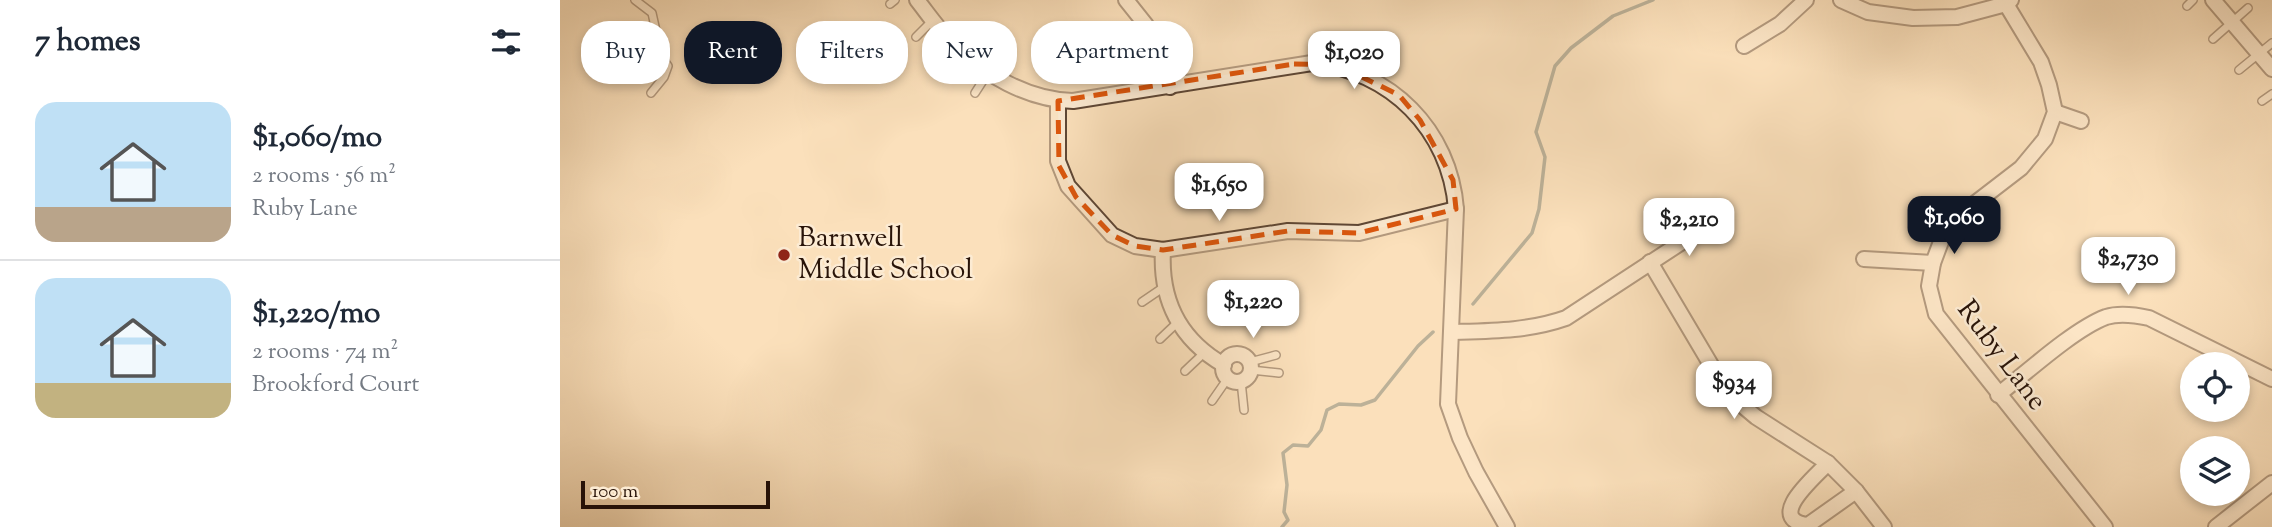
<!DOCTYPE html>
<html lang="en">
<head>
<meta charset="utf-8">
<style>
	:root { --surface:#fff; --page:#f2f2f3; --text:#1f2937; --muted:#747a83; --line:#e0e1e3; --accent:#111827 }
	body { margin:0; font-family:"Sorts Mill Goudy",serif; background:var(--page); color:var(--text); height:100vh; display:flex; flex-direction:column; font-size:26px; white-space:nowrap }
	* { box-sizing:border-box; margin:0 }
	p { font-size:23px; color:var(--muted) }
	.icon { flex:none; width:38px; height:38px; fill:none; stroke:currentColor; stroke-width:2; stroke-linecap:round; stroke-linejoin:round }
	.map { position:relative; flex:1; overflow:hidden }
	.drawer { display:flex; flex-direction:column; background:var(--surface); width:560px }
	.drawer>* { flex:none }
	.banner { position:absolute; left:21px; top:21px; width:665px; height:63px; display:flex; gap:14px }
	.tools { position:absolute; left:1620px; top:352px; display:grid; gap:14px }
	.tools a { display:grid; place-items:center; width:70px; height:70px; border-radius:50%; background:var(--surface); box-shadow:0 4px 10px #0003; font-size:35px }
	.scale { position:absolute; left:21px; bottom:18px; width:189px; box-sizing:border-box; padding-left:7px; border:4px solid #281308; border-top:0; font-size:19px; line-height:24px; white-space:nowrap; color:#281308; -webkit-text-stroke:5px #fcebd3; paint-order:stroke }
	.price { position:absolute; translate:-50% -60px; padding:0 16px; border-radius:14px; background:#fff; color:#222; font-size:23px; line-height:46px; filter:drop-shadow(0 2px 4px #0008) }
	.price::after { content:''; position:absolute; left:50%; top:42px; width:21px; height:16px; margin-left:-10px; background:inherit; clip-path:polygon(0 0,100% 0,50% 100%) }
	.price.current { background:var(--accent); color:#fff }
	ul { padding:0; list-style:none }
	li { display:flex; align-items:center; gap:21px; height:175px; padding:0 35px }
	li+li { border-top:2px solid var(--line) }
	li span { display:grid; place-items:center; flex:none; width:196px; height:140px; border-radius:21px; color:#555 }
	li>.icon { margin-inline-start:auto }
	span .icon { width:84px; height:84px; fill:#fffc; stroke-width:1 }
	li b { font-size:30px }
	h2 { display:flex; justify-content:space-between; align-items:center; height:84px; padding:0 35px; font-size:30px }
	.chip { padding:0 24px; border-radius:28px; background:var(--surface); box-shadow:0 4px 10px #0003; font-size:24px; line-height:63px }
	.chip.current { background:var(--accent); color:#fff }
	main { display:flex; flex:1; min-height:0 }
	.map>svg:first-child { display:block }
	.lines { fill:none; stroke-linecap:round; stroke-linejoin:round }
	.stream { stroke:#6f796e; stroke-width:3.5 }
	.lane-casing { stroke:#5d4635; stroke-width:10 }
	.street-casing { stroke:#5d4635; stroke-width:18 }
	.lane { stroke:#fcebd3; stroke-width:7 }
	.street { stroke:#fcebd3; stroke-width:14 }
	.marked { fill:none; stroke:#de560c; stroke-width:5; stroke-dasharray:14 9; stroke-linejoin:round }
	.poi-dot { fill:#8f2418; stroke:#fcebd3; stroke-width:2.5 }
	.labels { text-anchor:middle; dominant-baseline:central; stroke-width:5; stroke-linejoin:round; paint-order:stroke }
	.poi-label { font-size:28px; fill:#281308; stroke:#fcebd3; text-anchor:start }
	.street-label { font-size:28px; fill:#281308; stroke:#fcebd3 }
</style>
</head>
<body>
<main>
<section class="drawer">
<h2>7 homes<svg class="icon" aria-label="filters" viewBox="0 0 24 24"><path d="M4 7h16M4 17h16"/><circle cx="9" cy="7" r="2"/><circle cx="15" cy="17" r="2"/></svg></h2>
<ul>
<li><span style="background:linear-gradient(#bfe0f5 75%,#b9a48a 0)"><svg class="icon" aria-label="home" viewBox="0 0 24 24"><path d="M3 11l9-7 9 7M6 9v11h12V9"/></svg></span><div><b>$1,060/mo</b><p>2 rooms · 56 m²</p><p>Ruby Lane</p></div></li>
<li><span style="background:linear-gradient(#bfe0f5 75%,#c2b280 0)"><svg class="icon" aria-label="home" viewBox="0 0 24 24"><path d="M3 11l9-7 9 7M6 9v11h12V9"/></svg></span><div><b>$1,220/mo</b><p>2 rooms · 74 m²</p><p>Brookford Court</p></div></li>
</ul>
</section>
<div class="map">
<svg width="1712" height="527" viewBox="0 0 1712 527">
	<rect width="100%" height="100%" fill="#fbe0bb"/>
	<filter id="stains"><feTurbulence type="fractalNoise" baseFrequency=".00286" numOctaves="4"/><feColorMatrix values="0 0 0 0 .2 0 0 0 0 .09 0 0 0 0 .02 0 0 0 .5 -.17"/></filter>
	<radialGradient id="worn" r=".72"><stop offset=".6" stop-color="#630" stop-opacity="0"/><stop offset="1" stop-color="#630" stop-opacity=".3"/></radialGradient>
	<g class="lines">
		<g class="stream">
			<polyline points="913,304 972,233 979,209 985,157 976,132 995,66 1011,48 1053,16 1093,0"/>
			<polyline points="722,527 728,520 724,512 727,485 723,453 733,445 748,446 761,430 767,410 779,404 801,405 815,400 858,346 873,332"/>
		</g>
		<defs>
			<g id="lane">
				<polyline points="75,0 92,13 96,31 94,45 108,66 104,77 91,93"/>
				<polyline points="330,4 335,0"/>
				<polyline points="1627,6 1633,0"/>
				<polyline points="356,37 373,20"/>
				<polyline points="1653,39 1688,8"/>
				<polyline points="381,67 400,49"/>
				<polyline points="1679,70 1712,43"/>
				<polyline points="415,93 442,51"/>
				<polyline points="1702,101 1712,94"/>
				<polyline points="582,302 604,287"/>
				<polyline points="600,339 619,321"/>
				<polyline points="690,362 716,355"/>
				<polyline points="691,370 719,373"/>
				<polyline points="625,371 644,353"/>
				<polyline points="681,381 684,410"/>
				<polyline points="652,401 668,378"/>
			</g>
			<g id="street">
				<path d="M357,0c11,14 22,30 35,43 31,31 76,57 121,58l239,-38c78,7 138,67 144,146l-8,195 12,34 16,34 31,55"/>
				<polyline points="566,0 586,25 610,87"/>
				<polyline points="1281,0 1308,12 1353,18 1397,17 1446,4 1451,0"/>
				<polyline points="1653,0 1712,69"/>
				<polyline points="1446,4 1481,62 1489,85 1495,112 1485,139 1461,168 1409,208 1385,231 1373,263 1369,286 1376,314 1545,527"/>
				<polyline points="1184,46 1220,24 1246,0"/>
				<polyline points="498,101 498,161 508,186 552,235 575,246 603,250 728,231 799,233 896,209"/>
				<polyline points="1495,112 1521,121"/>
				<path d="M603,250c-3,50 17,90 61,115"/>
				<polyline points="1304,259 1373,263"/>
				<polyline points="1090,262 1154,370 1177,401 1196,417 1268,463 1296,491 1324,527"/>
				<path d="M893,332c39,-1 76,-1 113,-14l142,-93"/>
				<circle cx="677" cy="368" r="14"/>
				<path d="M1438,395c28,-22 76,-66 108,-78 13,-4 29,-2 43,1l123,61"/>
				<path d="M1268,463c-13,14 -64,56 -20,62l48,-34"/>
				<polyline points="1656,527 1712,483"/>
			</g>
		</defs>
		<use href="#lane" class="lane-casing"/>
		<use href="#street" class="street-casing"/>
		<use href="#lane" class="lane"/>
		<use href="#street" class="street"/>
	</g>
	<path d="M0 0H1712V527H0ZM734,64l43,1 62,30 21,25 33,60 3,29 -97,24 -71,-2 -125,19 -28,-4 -23,-11 -36,-38 -17,-31 -1,-65z" fill="#fbe0bb" fill-opacity=".55" fill-rule="evenodd"/>
	<path class="marked" d="M734,64l43,1 62,30 21,25 33,60 3,29 -97,24 -71,-2 -125,19 -28,-4 -23,-11 -36,-38 -17,-31 -1,-65z"/>
	<circle class="poi-dot" cx="224" cy="255" r="7"/>
	<g class="labels">
		<g class="poi-label">
			<text x="238" y="239">Barnwell<tspan x="238" dy="32">Middle School</tspan></text>
		</g>
		<g class="street-label">
			<text transform="translate(1441 356) rotate(53)">Ruby Lane</text>
		</g>
	</g>
	<rect width="100%" height="100%" filter="url(#stains)"/>
	<rect width="100%" height="100%" fill="url(#worn)"/>
</svg>
<div class="tools">
<a><svg class="icon" aria-label="locate" viewBox="0 0 24 24"><circle cx="12" cy="12" r="6"/><path d="M12 2v4M12 18v4M2 12h4M18 12h4"/></svg></a>
<a><svg class="icon" aria-label="layers" viewBox="0 0 24 24"><path d="M12 4l9 5-9 5-9-5zM3 14l9 5 9-5"/></svg></a>
</div>
<div class="scale">100 m</div>
<b class="price" style="left:794px;top:91px">$1,020</b>
<b class="price" style="left:659px;top:223px">$1,650</b>
<b class="price current" style="left:1394px;top:256px">$1,060</b>
<b class="price" style="left:1129px;top:258px">$2,210</b>
<b class="price" style="left:1568px;top:297px">$2,730</b>
<b class="price" style="left:693px;top:340px">$1,220</b>
<b class="price" style="left:1174px;top:421px">$934</b>
<div class="banner">
<a class="chip">Buy</a>
<a class="chip current">Rent</a>
<a class="chip">Filters</a>
<a class="chip">New</a>
<a class="chip">Apartment</a>
</div>
</div>
</main>
</body>
</html>
